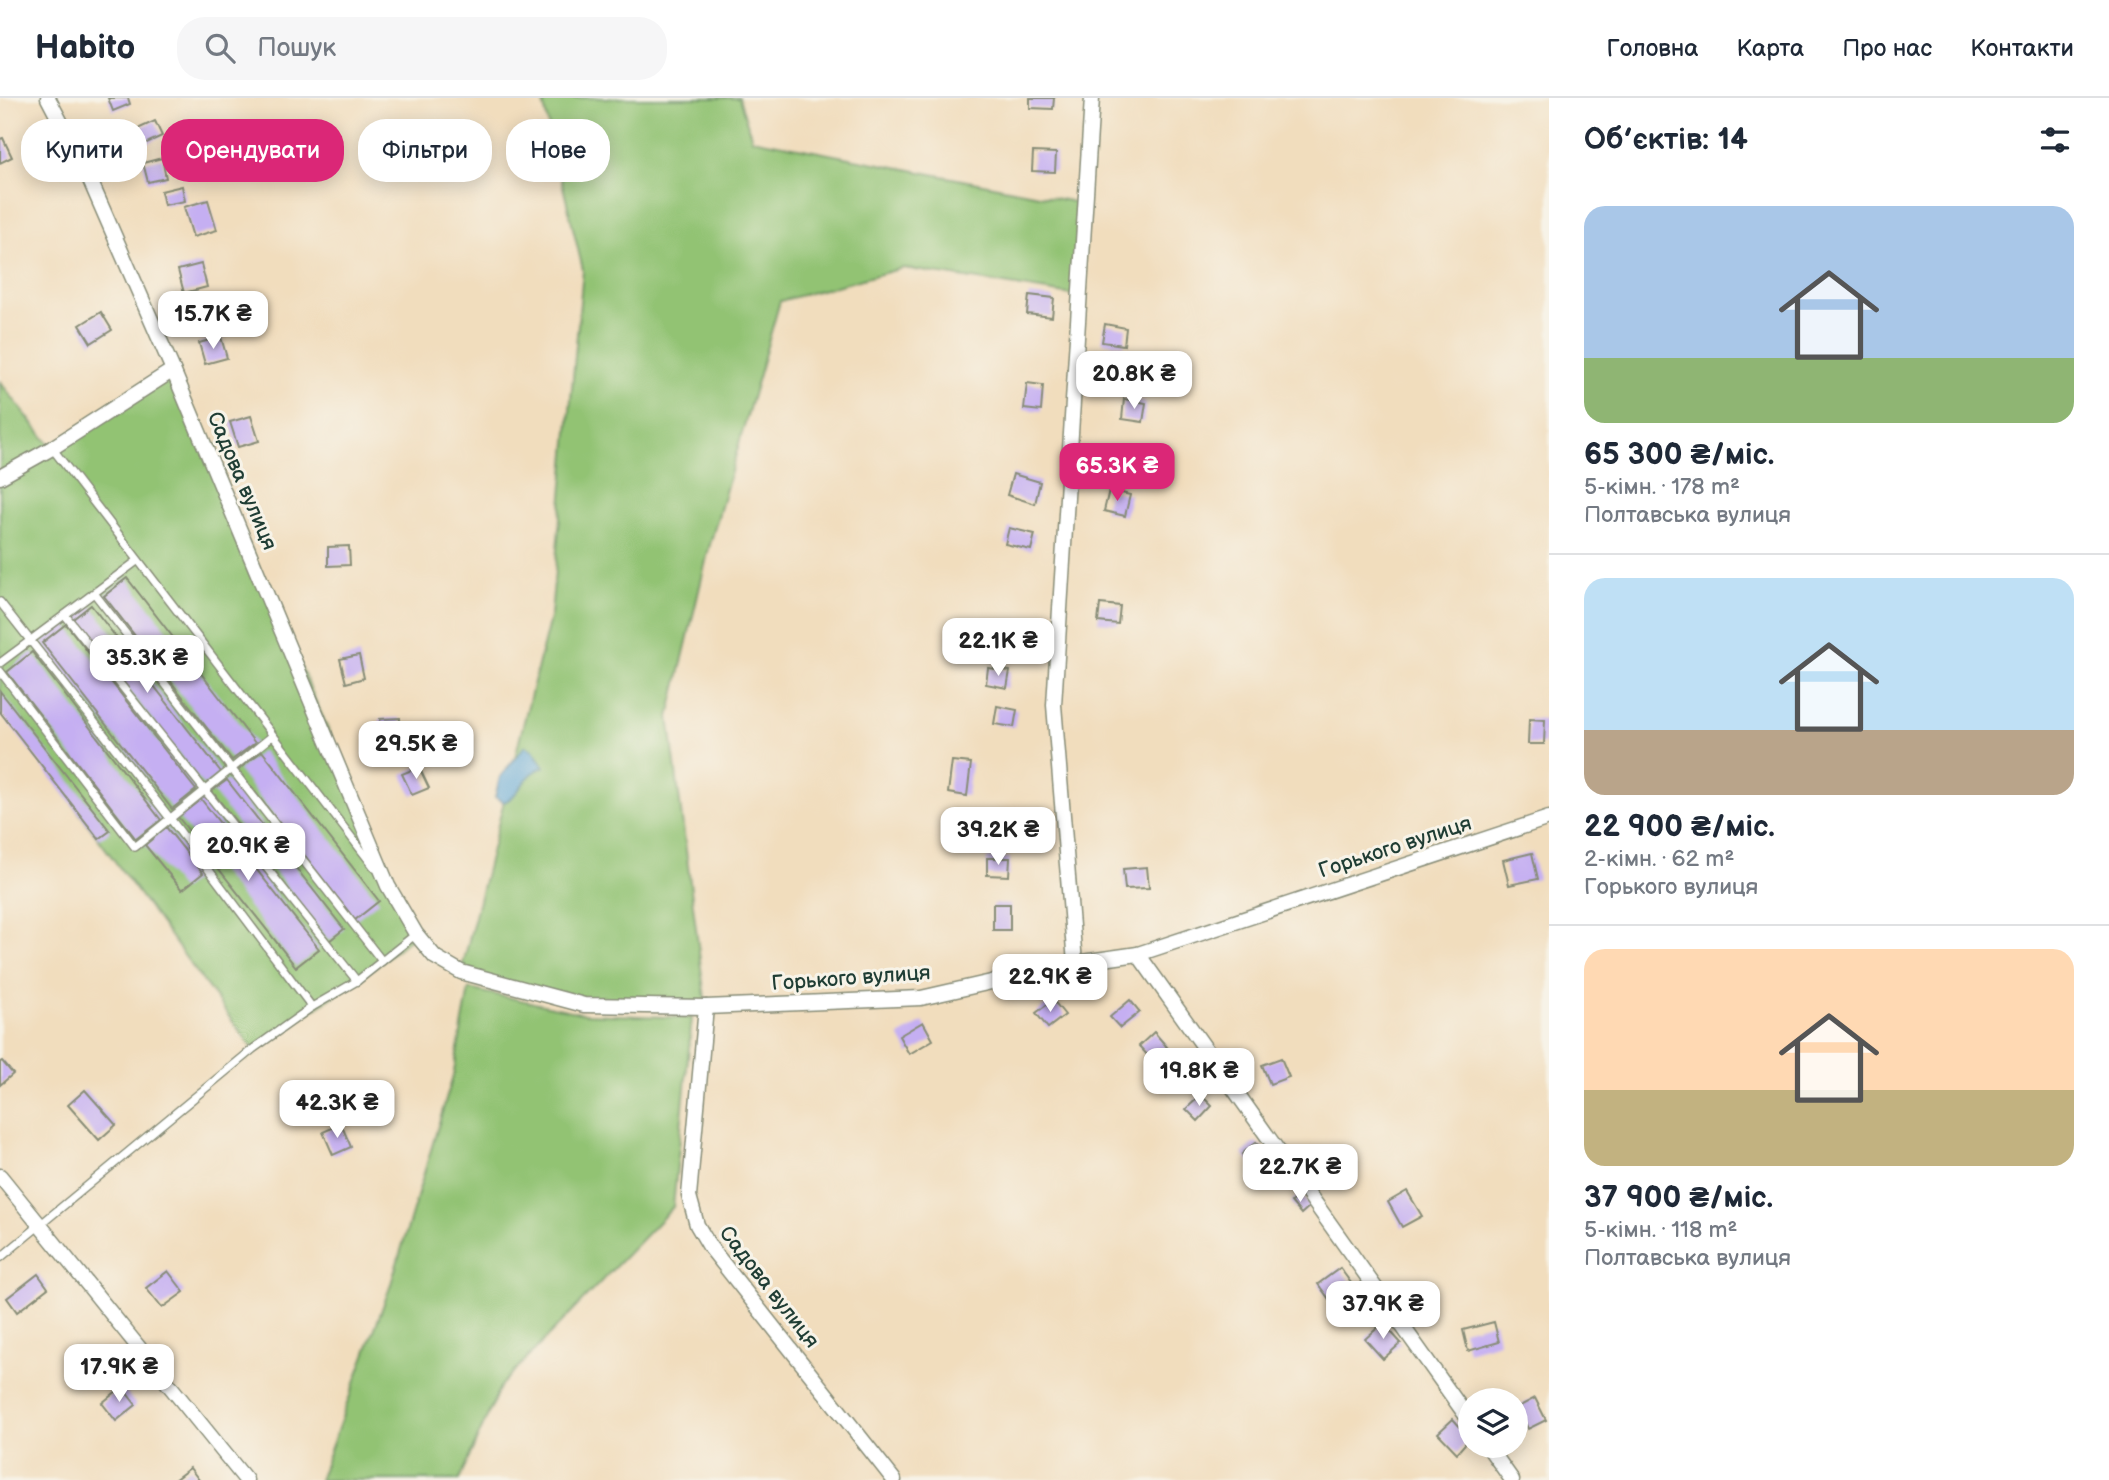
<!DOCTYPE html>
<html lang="uk">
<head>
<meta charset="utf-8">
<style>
	:root { --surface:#fff; --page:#f6f6f7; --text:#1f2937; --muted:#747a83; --line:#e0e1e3; --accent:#db2777 }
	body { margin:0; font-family:"Balsamiq Sans",sans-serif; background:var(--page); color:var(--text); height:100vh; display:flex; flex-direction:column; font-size:26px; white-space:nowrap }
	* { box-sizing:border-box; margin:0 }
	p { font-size:23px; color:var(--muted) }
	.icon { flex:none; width:38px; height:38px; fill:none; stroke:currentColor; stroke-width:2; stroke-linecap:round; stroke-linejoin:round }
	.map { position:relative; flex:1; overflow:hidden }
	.panel { display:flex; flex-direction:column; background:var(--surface); width:560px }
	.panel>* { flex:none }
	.hud { position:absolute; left:21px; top:21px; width:665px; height:63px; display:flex; gap:14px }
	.fabs { position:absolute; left:1458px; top:1290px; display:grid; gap:14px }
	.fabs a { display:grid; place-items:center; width:70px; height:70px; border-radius:50%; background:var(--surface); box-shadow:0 4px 18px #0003; font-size:35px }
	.price { position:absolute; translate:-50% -60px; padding:0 16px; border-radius:14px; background:#fff; color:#222; font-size:23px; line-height:46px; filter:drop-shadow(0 2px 4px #0008) }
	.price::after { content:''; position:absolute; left:50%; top:42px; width:21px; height:16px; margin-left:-10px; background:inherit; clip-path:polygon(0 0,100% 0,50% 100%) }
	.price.on { background:var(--accent); color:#fff }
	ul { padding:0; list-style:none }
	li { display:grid; align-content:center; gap:14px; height:371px; padding:0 35px }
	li+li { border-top:2px solid var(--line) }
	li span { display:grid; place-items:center; height:217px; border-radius:21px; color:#555 }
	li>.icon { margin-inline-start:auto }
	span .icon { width:126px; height:126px; fill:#fffc; stroke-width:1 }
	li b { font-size:30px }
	h2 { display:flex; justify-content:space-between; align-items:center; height:84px; padding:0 35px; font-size:30px }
	.tag { padding:0 24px; border-radius:28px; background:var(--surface); box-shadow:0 4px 18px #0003; font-size:24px; line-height:63px }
	.tag.on { background:var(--accent); color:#fff }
	header { display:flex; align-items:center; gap:42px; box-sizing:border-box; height:98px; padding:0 35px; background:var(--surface); border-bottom:2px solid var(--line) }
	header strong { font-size:33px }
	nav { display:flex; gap:38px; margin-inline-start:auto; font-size:24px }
	.search { width:490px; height:63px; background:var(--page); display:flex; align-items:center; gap:18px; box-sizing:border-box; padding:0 24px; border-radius:28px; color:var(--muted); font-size:26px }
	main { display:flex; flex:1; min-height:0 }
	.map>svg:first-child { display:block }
	.green { fill:#92c373; stroke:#588054; stroke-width:2 }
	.water { fill:#5ea6d5; stroke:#3e7284; stroke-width:2 }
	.building { fill:#c5aff2 }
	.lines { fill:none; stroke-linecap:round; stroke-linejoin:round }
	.service-casing { stroke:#888d78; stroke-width:10 }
	.minor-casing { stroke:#888d78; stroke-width:17 }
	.service { stroke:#fff; stroke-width:7 }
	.minor { stroke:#fff; stroke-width:14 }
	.labels { text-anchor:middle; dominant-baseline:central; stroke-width:6; stroke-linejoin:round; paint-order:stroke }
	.street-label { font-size:21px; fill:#1f3d34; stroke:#f7f3e8 }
</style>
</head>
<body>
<header>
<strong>Habito</strong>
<div class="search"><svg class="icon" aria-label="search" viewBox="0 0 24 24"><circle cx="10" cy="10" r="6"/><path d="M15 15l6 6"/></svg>Пошук</div>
<nav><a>Головна</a><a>Карта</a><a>Про нас</a><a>Контакти</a></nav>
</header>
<main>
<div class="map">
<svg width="1549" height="1382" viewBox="0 0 1549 1382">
	<rect width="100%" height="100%" fill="#f7f3e8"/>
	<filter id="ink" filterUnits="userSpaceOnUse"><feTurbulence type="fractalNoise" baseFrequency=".0143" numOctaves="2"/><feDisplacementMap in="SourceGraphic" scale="14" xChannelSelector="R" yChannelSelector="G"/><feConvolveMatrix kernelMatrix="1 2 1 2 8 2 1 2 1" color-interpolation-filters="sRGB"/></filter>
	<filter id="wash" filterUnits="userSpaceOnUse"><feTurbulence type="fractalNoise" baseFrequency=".00686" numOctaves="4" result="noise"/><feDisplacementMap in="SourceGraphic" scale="28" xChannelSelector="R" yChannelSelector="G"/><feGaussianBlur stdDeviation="1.57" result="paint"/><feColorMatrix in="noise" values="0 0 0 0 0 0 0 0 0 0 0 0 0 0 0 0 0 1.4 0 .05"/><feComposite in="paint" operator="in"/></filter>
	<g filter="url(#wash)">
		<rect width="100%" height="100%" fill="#f1ddbd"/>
		<g class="green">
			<polygon points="542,0 739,0 752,41 1085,106 1079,198 903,170 780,203 709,450 669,619 706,909 584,907 461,874 551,516 583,172"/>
			<polygon points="173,272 416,836 357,883 253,951 0,607 0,284 52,350"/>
			<polygon points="469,891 585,916 692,920 673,1109 501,1287 459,1382 319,1382 390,1189 453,978"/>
		</g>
		<path class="water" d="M525,648l8,4 11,17c-21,7 -23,28 -40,35l-9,-5 5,-20z"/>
		<g id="blocks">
			<g class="building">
				<polygon points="108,0 128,0 130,6 113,13"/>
				<polygon points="1030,0 1054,0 1053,11 1030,10"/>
				<polygon points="155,23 162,38 138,49 131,34"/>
				<polygon points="3,40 12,59 0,65 0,41"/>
				<polygon points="1033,54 1056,55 1055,74 1032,73"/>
				<polygon points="162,60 166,80 148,84 143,65"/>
				<polygon points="182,88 185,103 164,107 161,93"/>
				<polygon points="208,102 217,132 193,139 184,109"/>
				<polygon points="201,166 207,189 184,195 178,172"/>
				<polygon points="1029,197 1054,200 1052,219 1027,216"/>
				<polygon points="101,214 112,232 91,245 80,227"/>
				<polygon points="1105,226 1126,230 1124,247 1102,244"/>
				<polygon points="221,239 227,260 205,266 199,245"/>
				<polygon points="1027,285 1043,287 1041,313 1024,311"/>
				<polygon points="1124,301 1146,305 1143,324 1122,321"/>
				<polygon points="251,318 259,343 238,349 230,324"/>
				<polygon points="1013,376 1040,384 1035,406 1007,397"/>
				<polygon points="1109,392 1130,397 1125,418 1104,413"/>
				<polygon points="1009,430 1035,436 1031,452 1005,446"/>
				<polygon points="349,448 350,467 328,468 328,449"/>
				<polygon points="127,480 255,645 232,662 104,498"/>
				<polygon points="1100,506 1120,508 1118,526 1098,524"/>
				<polygon points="91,507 221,674 204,688 73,521"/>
				<polygon points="66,526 196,692 172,711 42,545"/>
				<polygon points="998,541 1019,543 1018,559 997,558"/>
				<polygon points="32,554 161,722 136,741 7,574"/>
				<polygon points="359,557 364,580 346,585 340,561"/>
				<polygon points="988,570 1010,573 1007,590 986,586"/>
				<polygon points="0,593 110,733 99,741 0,614"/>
				<polygon points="997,608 1017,612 1014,629 994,626"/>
				<polygon points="400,620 400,636 381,637 380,621"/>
				<polygon points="1529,621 1545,622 1544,646 1528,646"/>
				<polygon points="262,653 379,803 355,822 238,672"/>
				<polygon points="952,663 971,665 967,698 948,695"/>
				<polygon points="419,669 429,690 412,697 402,676"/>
				<polygon points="227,682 344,831 329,843 212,693"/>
				<polygon points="201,701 319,851 296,869 178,719"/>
				<polygon points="166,729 203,775 182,792 145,747"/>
				<polygon points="999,729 1017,730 1016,748 998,747"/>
				<polygon points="1532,755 1538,781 1509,787 1503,762"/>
				<polygon points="987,760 1010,760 1009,778 987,777"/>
				<polygon points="1147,769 1149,790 1125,791 1123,771"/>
				<rect x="993" y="806" width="17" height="26"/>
				<polygon points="1053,902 1065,917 1048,930 1036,915"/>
				<polygon points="1130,902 1140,914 1120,930 1110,919"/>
				<polygon points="923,924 933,942 909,956 899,938"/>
				<polygon points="1154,934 1167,949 1152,962 1139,948"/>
				<polygon points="1281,960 1289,979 1270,986 1262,967"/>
				<polygon points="2,963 13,976 0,987 0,964"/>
				<polygon points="85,992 116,1027 99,1042 68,1007"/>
				<polygon points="1201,997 1212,1008 1198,1023 1186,1011"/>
				<polygon points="341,1026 351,1049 333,1057 323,1034"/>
				<polygon points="1256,1044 1268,1058 1255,1070 1242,1056"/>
				<polygon points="1407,1093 1422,1118 1402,1129 1388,1104"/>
				<polygon points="1300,1096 1310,1108 1301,1116 1291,1104"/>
				<polygon points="1340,1170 1351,1185 1329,1201 1318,1186"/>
				<polygon points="168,1173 184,1194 162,1210 146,1190"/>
				<polygon points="38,1176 48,1190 17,1214 7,1200"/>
				<polygon points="1494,1224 1499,1244 1468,1253 1463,1232"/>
				<polygon points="1383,1225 1401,1245 1383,1261 1365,1241"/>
				<polygon points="122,1289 136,1307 116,1323 102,1305"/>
				<polygon points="1535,1300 1546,1322 1528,1331 1518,1309"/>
				<polygon points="1453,1321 1470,1340 1457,1355 1438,1335"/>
				<polygon points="190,1370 199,1382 174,1382"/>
			</g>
		</g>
	</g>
	<g filter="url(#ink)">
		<use href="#blocks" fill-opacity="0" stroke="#888d78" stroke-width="2"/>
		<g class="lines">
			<defs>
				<g id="service">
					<polyline points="52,350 375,770"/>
					<polyline points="94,495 382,863"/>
					<polyline points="0,504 169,719 312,909 357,883 416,836"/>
					<polyline points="65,517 357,883"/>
					<polyline points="0,565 137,463"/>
					<polyline points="0,573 135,749 272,638"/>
					<polyline points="0,1160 253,951 312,909"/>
				</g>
				<g id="minor">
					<polyline points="48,0 86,73 173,272 388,788 416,836 435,859 461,874 584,907 706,909 921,900 1075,865 1138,856 1549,720"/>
					<polyline points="0,379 52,350 173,272"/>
					<polyline points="1138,856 1470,1323"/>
					<polyline points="1075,865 1054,607 1092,0"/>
					<polyline points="706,909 689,1098 697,1127 710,1149 894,1382"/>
					<polyline points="0,1078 246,1382"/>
					<polyline points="1488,1348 1512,1382"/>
				</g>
			</defs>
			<use href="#service" class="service-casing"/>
			<use href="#minor" class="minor-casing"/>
			<use href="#service" class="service"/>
			<use href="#minor" class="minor"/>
		</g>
	</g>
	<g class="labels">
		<g class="street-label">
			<text transform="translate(242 383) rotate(67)">Садова вулиця</text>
			<text transform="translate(1395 749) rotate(-18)">Горького вулиця</text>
			<text transform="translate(851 880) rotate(-4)">Горького вулиця</text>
			<text transform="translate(769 1189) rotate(52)">Садова вулиця</text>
		</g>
	</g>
</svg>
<div class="fabs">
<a><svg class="icon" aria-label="layers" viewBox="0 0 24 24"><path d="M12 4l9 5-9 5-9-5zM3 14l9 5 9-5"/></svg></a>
</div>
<b class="price" style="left:213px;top:253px">15.7K ₴</b>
<b class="price" style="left:1134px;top:313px">20.8K ₴</b>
<b class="price on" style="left:1117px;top:405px">65.3K ₴</b>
<b class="price" style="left:998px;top:580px">22.1K ₴</b>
<b class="price" style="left:147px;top:597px">35.3K ₴</b>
<b class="price" style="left:416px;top:683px">29.5K ₴</b>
<b class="price" style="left:998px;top:769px">39.2K ₴</b>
<b class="price" style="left:248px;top:785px">20.9K ₴</b>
<b class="price" style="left:1050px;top:916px">22.9K ₴</b>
<b class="price" style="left:1199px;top:1010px">19.8K ₴</b>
<b class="price" style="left:337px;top:1042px">42.3K ₴</b>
<b class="price" style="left:1300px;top:1106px">22.7K ₴</b>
<b class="price" style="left:1383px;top:1243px">37.9K ₴</b>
<b class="price" style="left:119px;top:1306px">17.9K ₴</b>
<div class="hud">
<a class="tag">Купити</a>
<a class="tag on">Орендувати</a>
<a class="tag">Фільтри</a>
<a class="tag">Нове</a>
</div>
</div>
<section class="panel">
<h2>Об’єктів: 14<svg class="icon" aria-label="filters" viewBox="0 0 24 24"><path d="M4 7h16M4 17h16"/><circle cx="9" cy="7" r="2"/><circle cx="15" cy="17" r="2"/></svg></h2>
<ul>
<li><span style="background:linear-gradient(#a9c7e8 70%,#8fb573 0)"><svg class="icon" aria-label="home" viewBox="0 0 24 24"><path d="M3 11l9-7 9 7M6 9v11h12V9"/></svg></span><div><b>65 300 ₴/міс.</b><p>5-кімн. · 178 m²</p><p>Полтавська вулиця</p></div></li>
<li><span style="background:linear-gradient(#bfe0f5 70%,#b9a48a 0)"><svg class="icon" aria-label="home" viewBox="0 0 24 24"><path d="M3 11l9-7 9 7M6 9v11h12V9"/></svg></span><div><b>22 900 ₴/міс.</b><p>2-кімн. · 62 m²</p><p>Горького вулиця</p></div></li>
<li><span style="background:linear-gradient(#ffd9b3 65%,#c2b280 0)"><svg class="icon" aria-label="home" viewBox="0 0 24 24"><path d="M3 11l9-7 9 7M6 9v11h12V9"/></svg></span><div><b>37 900 ₴/міс.</b><p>5-кімн. · 118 m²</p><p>Полтавська вулиця</p></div></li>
</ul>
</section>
</main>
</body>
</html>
